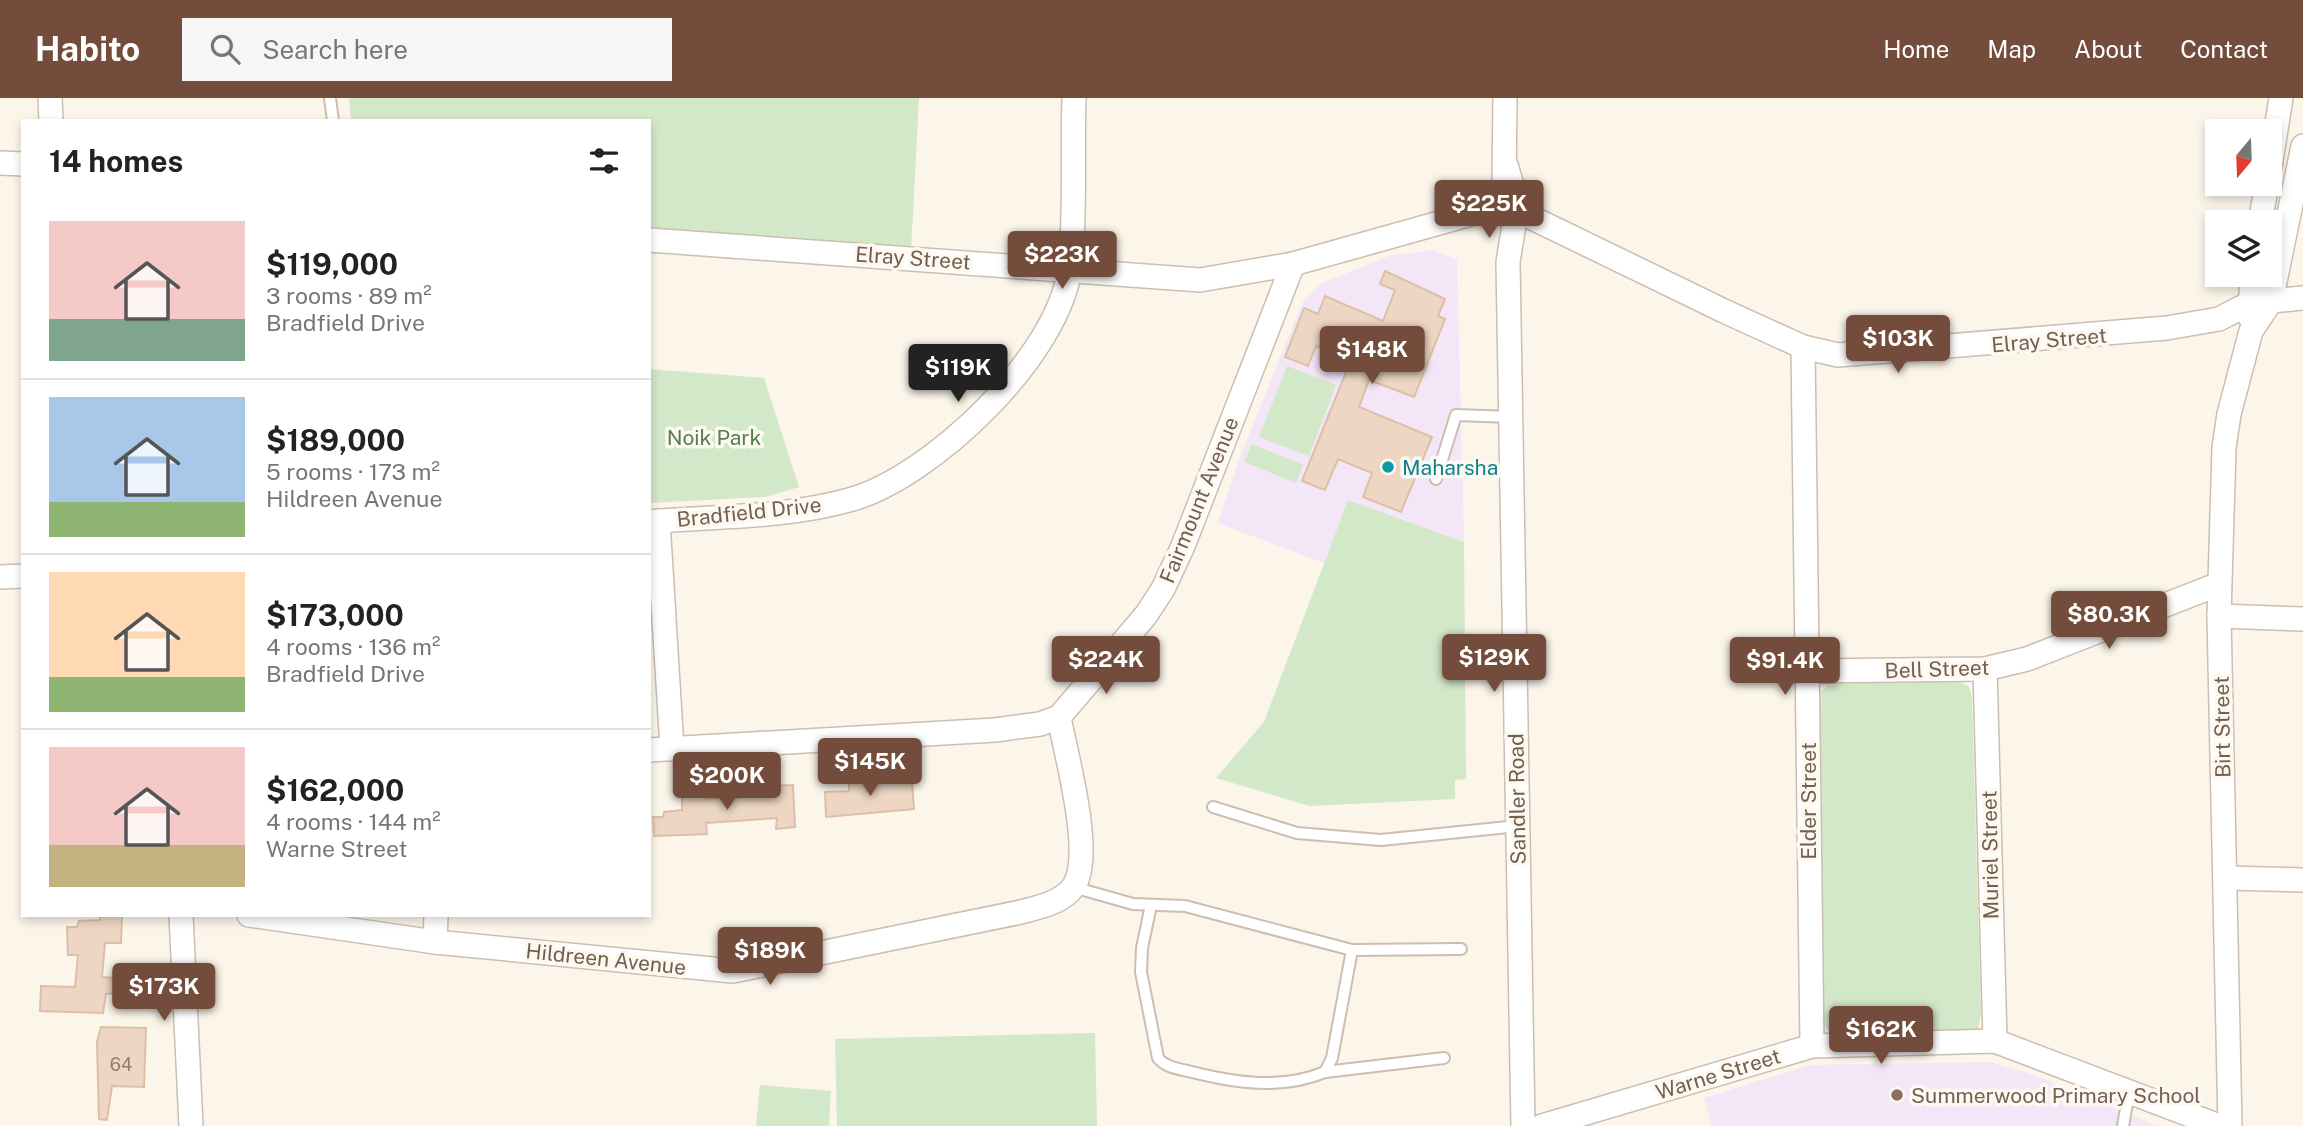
<!DOCTYPE html>
<html lang="en">
<head>
<meta charset="utf-8">
<style>
	:root { --surface:#fff; --page:#f6f6f6; --text:#222; --muted:#767676; --line:#e0e0e0; --accent:#734c3c }
	body { margin:0; font-family:"Public Sans",sans-serif; background:var(--page); color:var(--text); height:100vh; display:flex; flex-direction:column; font-size:26px; white-space:nowrap }
	* { box-sizing:border-box; margin:0 }
	p { font-size:23px; color:var(--muted) }
	.icon { flex:none; width:38px; height:38px; fill:none; stroke:currentColor; stroke-width:2; stroke-linecap:round; stroke-linejoin:round }
	.map { position:relative; flex:1; overflow:hidden }
	.side { position:absolute; left:21px; top:21px; width:630px; height:798px; display:flex; flex-direction:column; background:var(--surface); border-radius:0px; box-shadow:0 4px 10px #0003 }
	.side>* { flex:none }
	.needle { width:46px; rotate:199deg }
	.fabs { position:absolute; left:2205px; top:21px; display:grid; gap:14px }
	.fabs a { display:grid; place-items:center; width:77px; height:77px; border-radius:0px; background:var(--surface); box-shadow:0 4px 10px #0003; font-size:35px }
	.price { position:absolute; translate:-50% -60px; padding:0 16px; border-radius:7px; background:var(--accent); color:#fff; font-size:23px; line-height:46px; filter:drop-shadow(0 2px 4px #0008) }
	.price::after { content:''; position:absolute; left:50%; top:42px; width:21px; height:16px; margin-left:-10px; background:inherit; clip-path:polygon(0 0,100% 0,50% 100%) }
	.price.current { background:#222; color:#fff }
	ul { padding:0; list-style:none }
	li { display:flex; align-items:center; gap:21px; height:175px; padding:0 28px }
	li+li { border-top:2px solid var(--line) }
	li span { display:grid; place-items:center; flex:none; width:196px; height:140px; border-radius:0px; color:#555 }
	li>.icon { margin-inline-start:auto }
	span .icon { width:84px; height:84px; fill:#fffc; stroke-width:1 }
	li b { font-size:30px }
	h2 { display:flex; justify-content:space-between; align-items:center; height:84px; padding:0 28px; font-size:30px }
	header { display:flex; align-items:center; gap:42px; box-sizing:border-box; height:98px; padding:0 35px; background:var(--accent); color:#fff }
	header strong { font-size:33px }
	nav { display:flex; gap:38px; margin-inline-start:auto; font-size:24px }
	.search { width:490px; height:63px; background:var(--page); display:flex; align-items:center; gap:18px; box-sizing:border-box; padding:0 24px; border-radius:0px; color:var(--muted); font-size:26px }
	.map>svg:first-child { display:block }
	.education { fill:#f2e6f7 }
	.green { fill:#d3e7c9 }
	.building { fill:#edd7c4; stroke:#debfa6; stroke-width:2 }
	.lines { fill:none; stroke-linecap:round; stroke-linejoin:round }
	.lane-casing { stroke:#ccbeb1; stroke-width:14 }
	.street-casing { stroke:#ccbeb1; stroke-width:26 }
	.lane { stroke:#fff; stroke-width:10 }
	.street { stroke:#fff; stroke-width:23 }
	.culture-dot { fill:#0f9aa8; stroke:#fdf9f0; stroke-width:2.5 }
	.education-dot { fill:#8d6e63; stroke:#fdf9f0; stroke-width:2.5 }
	.labels { text-anchor:middle; dominant-baseline:central; stroke-width:7; stroke-linejoin:round; paint-order:stroke }
	.number-label { font-size:18px; fill:#927d6d }
	.street-label { font-size:21px; fill:#735f50; stroke:#fdf9f0 }
	.park-label { font-size:21px; fill:#567d4c; stroke:#fdf9f0 }
	.culture-label { font-size:21px; fill:#0d838f; stroke:#fdf9f0; text-anchor:start }
	.education-label { font-size:21px; fill:#785e54; stroke:#fdf9f0; text-anchor:start }
</style>
</head>
<body>
<header>
<strong>Habito</strong>
<div class="search"><svg class="icon" aria-label="search" viewBox="0 0 24 24"><circle cx="10" cy="10" r="6"/><path d="M15 15l6 6"/></svg>Search here</div>
<nav><a>Home</a><a>Map</a><a>About</a><a>Contact</a></nav>
</header>
<div class="map">
<svg width="2303" height="1028" viewBox="0 0 2303 1028">
	<rect width="100%" height="100%" fill="#fbf5ea"/>
	<g class="education">
		<polygon points="1433,152 1457,162 1464,444 1348,402 1324,465 1218,425 1240,359 1302,205 1322,185 1389,158"/>
		<polygon points="1990,964 2034,977 2157,1028 1712,1028 1704,1000 1809,967"/>
	</g>
	<g class="green">
		<polygon points="349,0 919,0 911,152 649,132 649,23 351,23"/>
		<polygon points="1287,268 1336,287 1309,358 1259,339"/>
		<polygon points="649,271 764,280 799,389 766,399 649,405"/>
		<polygon points="1252,346 1303,367 1296,385 1244,364"/>
		<polygon points="1348,402 1464,444 1466,681 1455,682 1455,701 1309,708 1216,680 1264,624"/>
		<polygon points="1932,581 1962,585 1969,589 1972,600 1981,915 1978,931 1966,937 1834,937 1826,930 1821,917 1817,596 1828,588 1840,586"/>
		<polygon points="1095,935 1097,1028 837,1028 835,941"/>
		<polygon points="760,987 831,993 829,1028 756,1028"/>
	</g>
	<g class="building">
		<polygon points="1385,173 1445,201 1438,218 1445,221 1414,299 1369,282 1359,309 1432,339 1401,414 1363,399 1372,375 1338,361 1325,392 1302,383 1351,262 1316,248 1308,268 1285,259 1304,210 1318,216 1325,198 1383,223 1395,192 1380,186"/>
		<polygon points="894,681 902,685 912,684 914,711 826,719 825,694 849,693 849,683"/>
		<polygon points="793,687 795,729 776,731 777,720 706,725 707,736 654,738 653,719 663,719 664,714 682,712 682,696 704,694 705,701 771,698 771,688"/>
		<polygon points="100,817 122,817 121,845 105,845 102,879 116,880 119,895 106,896 103,915 40,913 41,888 75,889 78,857 68,857 67,829 77,829 79,823 100,822"/>
		<polygon points="101,929 146,930 144,989 112,988 107,1022 99,1021 97,944"/>
	</g>
	<g class="lines">
		<defs>
			<g id="lane">
				<polyline points="330,0 333,23"/>
				<polyline points="1436,381 1456,317 1511,319"/>
				<polyline points="1213,709 1297,735 1381,742 1518,728"/>
				<polyline points="1073,789 1133,806 1185,808 1352,852 1461,851"/>
				<path d="M1151,807l-9,43 -1,24 17,86c8,10 22,11 34,14 44,11 90,18 133,0l7,-14 20,-108"/>
				<polyline points="1325,974 1444,960"/>
				<polyline points="2123,1028 2129,994"/>
			</g>
			<g id="street">
				<polyline points="50,0 51,23"/>
				<polyline points="0,65 23,66"/>
				<polyline points="1506,67 1520,114 1514,126"/>
				<polyline points="2270,69 2281,0"/>
				<polyline points="1504,83 1505,0"/>
				<polyline points="1520,114 1724,213 1803,249 1838,257 2167,230 2219,221 2250,205 2303,200"/>
				<polyline points="2260,124 2267,86"/>
				<polyline points="1514,127 1508,164 1523,1028"/>
				<polyline points="649,142 1200,182 1293,166 1496,109"/>
				<polyline points="2250,219 2252,177"/>
				<polyline points="1803,249 1812,948"/>
				<polyline points="658,423 672,651"/>
				<path d="M649,424c66,-6 135,-4 200,-22 82,-22 211,-145 221,-233 6,-55 2,-113 4,-169"/>
				<polyline points="0,479 23,478"/>
				<polyline points="2219,518 2303,521"/>
				<polyline points="1985,571 1995,943"/>
				<polyline points="1807,573 1985,571 2027,561 2219,486"/>
				<polyline points="649,652 995,632 1040,626 1059,619 1146,517 1163,491 1183,448 1293,166"/>
				<polyline points="2226,780 2303,782"/>
				<polyline points="181,817 191,1028"/>
				<path d="M249,817l186,27 298,29 288,-59c18,-5 41,-9 53,-26 20,-32 -8,-131 -15,-169"/>
				<polyline points="435,844 436,817"/>
				<polyline points="1542,1028 1812,948 1995,943 2219,1028"/>
				<polyline points="2230,1028 2219,518 2224,350 2229,316 2251,233 2271,203 2303,48"/>
			</g>
		</defs>
		<use href="#lane" class="lane-casing"/>
		<use href="#street" class="street-casing"/>
		<use href="#lane" class="lane"/>
		<use href="#street" class="street"/>
	</g>
	<circle class="culture-dot" cx="1388" cy="369" r="7"/>
	<circle class="education-dot" cx="1897" cy="997" r="7"/>
	<g class="labels">
		<g class="number-label">
			<text x="121" y="966">64</text>
		</g>
		<g class="street-label">
			<text transform="translate(913 160) rotate(4)">Elray Street</text>
			<text transform="translate(2049 242) rotate(-5)">Elray Street</text>
			<text transform="translate(1199 402) rotate(-68)">Fairmount Avenue</text>
			<text transform="translate(749 414) rotate(-6)">Bradfield Drive</text>
			<text transform="translate(1937 571) rotate(-2)">Bell Street</text>
			<text transform="translate(2222 629) rotate(-91)">Birt Street</text>
			<text transform="translate(1517 701) rotate(-91)">Sandler Road</text>
			<text transform="translate(1808 703) rotate(-90)">Elder Street</text>
			<text transform="translate(1990 757) rotate(-91)">Muriel Street</text>
			<text transform="translate(606 861) rotate(6)">Hildreen Avenue</text>
			<text transform="translate(1718 976) rotate(-17)">Warne Street</text>
		</g>
		<g class="park-label">
			<text x="714" y="339">Noik Park</text>
		</g>
		<g class="culture-label">
			<text x="1402" y="369">Maharsha</text>
		</g>
		<g class="education-label">
			<text x="1911" y="997">Summerwood Primary School</text>
		</g>
	</g>
</svg>
<div class="fabs">
<a><svg class="needle" viewBox="-14 -14 28 28"><path d="M0-13l5 13h-10z" fill="#e53935"/><path d="M0 13l5-13h-10z" fill="#767676"/></svg></a>
<a><svg class="icon" aria-label="layers" viewBox="0 0 24 24"><path d="M12 4l9 5-9 5-9-5zM3 14l9 5 9-5"/></svg></a>
</div>
<b class="price" style="left:1489px;top:142px">$225K</b>
<b class="price" style="left:1062px;top:193px">$223K</b>
<b class="price" style="left:1898px;top:277px">$103K</b>
<b class="price" style="left:1372px;top:288px">$148K</b>
<b class="price current" style="left:958px;top:306px">$119K</b>
<b class="price" style="left:2109px;top:553px">$80.3K</b>
<b class="price" style="left:1494px;top:596px">$129K</b>
<b class="price" style="left:1106px;top:598px">$224K</b>
<b class="price" style="left:1785px;top:599px">$91.4K</b>
<b class="price" style="left:870px;top:700px">$145K</b>
<b class="price" style="left:727px;top:714px">$200K</b>
<b class="price" style="left:770px;top:889px">$189K</b>
<b class="price" style="left:164px;top:925px">$173K</b>
<b class="price" style="left:1881px;top:968px">$162K</b>
<section class="side">
<h2>14 homes<svg class="icon" aria-label="filters" viewBox="0 0 24 24"><path d="M4 7h16M4 17h16"/><circle cx="9" cy="7" r="2"/><circle cx="15" cy="17" r="2"/></svg></h2>
<ul>
<li><span style="background:linear-gradient(#f6c9c9 70%,#7fa58c 0)"><svg class="icon" aria-label="home" viewBox="0 0 24 24"><path d="M3 11l9-7 9 7M6 9v11h12V9"/></svg></span><div><b>$119,000</b><p>3 rooms · 89 m²</p><p>Bradfield Drive</p></div></li>
<li><span style="background:linear-gradient(#a9c7e8 75%,#8fb573 0)"><svg class="icon" aria-label="home" viewBox="0 0 24 24"><path d="M3 11l9-7 9 7M6 9v11h12V9"/></svg></span><div><b>$189,000</b><p>5 rooms · 173 m²</p><p>Hildreen Avenue</p></div></li>
<li><span style="background:linear-gradient(#ffd9b3 75%,#8fb573 0)"><svg class="icon" aria-label="home" viewBox="0 0 24 24"><path d="M3 11l9-7 9 7M6 9v11h12V9"/></svg></span><div><b>$173,000</b><p>4 rooms · 136 m²</p><p>Bradfield Drive</p></div></li>
<li><span style="background:linear-gradient(#f6c9c9 70%,#c2b280 0)"><svg class="icon" aria-label="home" viewBox="0 0 24 24"><path d="M3 11l9-7 9 7M6 9v11h12V9"/></svg></span><div><b>$162,000</b><p>4 rooms · 144 m²</p><p>Warne Street</p></div></li>
</ul>
</section>
</div>
</body>
</html>
